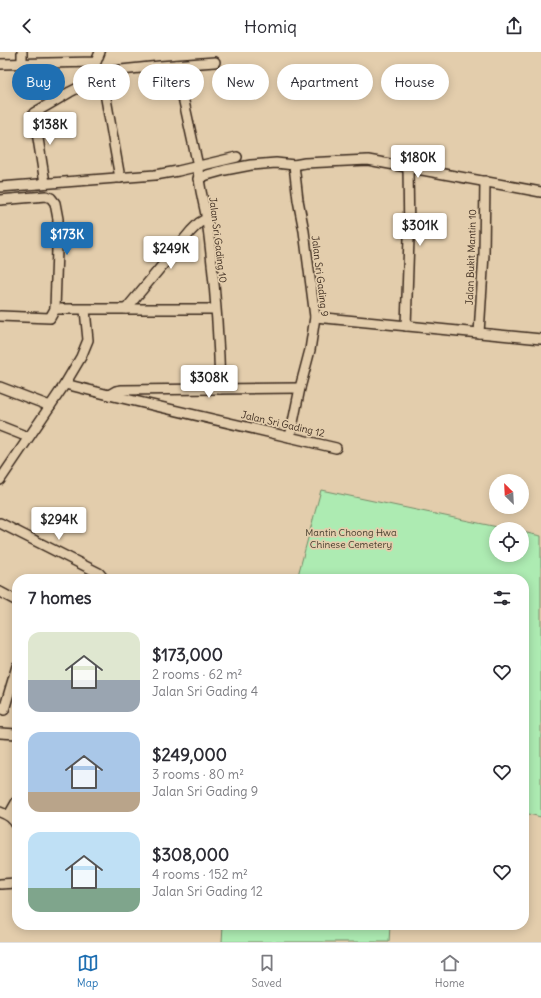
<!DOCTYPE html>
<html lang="en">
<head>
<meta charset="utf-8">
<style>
	:root { --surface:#fff; --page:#f2f2f3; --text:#2b2b33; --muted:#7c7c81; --line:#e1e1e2; --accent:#1f6fb2 }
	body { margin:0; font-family:Delius,sans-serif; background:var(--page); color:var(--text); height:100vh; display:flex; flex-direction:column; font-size:15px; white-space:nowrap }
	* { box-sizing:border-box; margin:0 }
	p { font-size:13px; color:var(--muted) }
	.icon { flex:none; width:22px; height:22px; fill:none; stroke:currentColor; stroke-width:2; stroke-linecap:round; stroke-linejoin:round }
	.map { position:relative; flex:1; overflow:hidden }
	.panel { position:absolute; left:12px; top:522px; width:517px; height:356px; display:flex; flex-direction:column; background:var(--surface); border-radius:16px; box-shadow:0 2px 10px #0003 }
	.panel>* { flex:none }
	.hud { position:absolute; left:12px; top:12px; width:517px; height:36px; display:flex; gap:8px }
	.needle { width:26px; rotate:336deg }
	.tools { position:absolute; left:489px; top:422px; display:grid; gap:8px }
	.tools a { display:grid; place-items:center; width:40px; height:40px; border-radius:50%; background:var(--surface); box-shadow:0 2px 10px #0003; font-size:20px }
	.price { position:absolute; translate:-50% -34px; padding:0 9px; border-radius:4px; background:#fff; color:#222; font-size:13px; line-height:26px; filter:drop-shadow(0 1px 2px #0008) }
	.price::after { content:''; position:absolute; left:50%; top:24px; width:12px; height:9px; margin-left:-6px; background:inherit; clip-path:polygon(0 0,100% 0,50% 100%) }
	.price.selected { background:var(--accent); color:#fff }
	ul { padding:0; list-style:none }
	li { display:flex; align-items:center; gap:12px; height:100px; padding:0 16px }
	li span { display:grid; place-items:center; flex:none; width:112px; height:80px; border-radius:12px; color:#555 }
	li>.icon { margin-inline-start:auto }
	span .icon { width:48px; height:48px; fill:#fffc; stroke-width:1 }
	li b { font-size:17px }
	h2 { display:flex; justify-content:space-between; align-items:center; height:48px; padding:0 16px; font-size:17px }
	.pill { padding:0 14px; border-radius:18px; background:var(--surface); box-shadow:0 2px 10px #0003; font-size:14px; line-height:36px }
	.pill.selected { background:var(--accent); color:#fff }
	header { display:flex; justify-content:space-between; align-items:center; height:52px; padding:0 16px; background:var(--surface); font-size:18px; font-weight:600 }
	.tabs { display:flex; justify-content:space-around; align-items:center; height:56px; border-top:1px solid var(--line); background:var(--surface); font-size:11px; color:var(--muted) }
	.tabs a { display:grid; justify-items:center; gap:2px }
	.tabs .selected { color:var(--accent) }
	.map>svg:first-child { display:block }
	.green { fill:#adebb2; stroke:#748a68 }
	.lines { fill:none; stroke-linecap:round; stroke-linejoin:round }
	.minor-casing { stroke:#3b2a1e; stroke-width:12 }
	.minor { stroke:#e3cdac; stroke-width:9 }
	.labels { text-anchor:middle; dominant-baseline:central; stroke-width:3.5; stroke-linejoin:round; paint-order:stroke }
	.street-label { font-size:10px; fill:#3b2a1e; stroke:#e3cdac }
	.park-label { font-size:10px; fill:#463d2d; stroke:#e3cdac }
</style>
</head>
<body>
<header><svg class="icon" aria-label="back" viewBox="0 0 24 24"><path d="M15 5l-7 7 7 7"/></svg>Homiq<svg class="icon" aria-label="share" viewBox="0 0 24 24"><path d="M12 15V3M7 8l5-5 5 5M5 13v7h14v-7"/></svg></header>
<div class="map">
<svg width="541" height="890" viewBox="0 0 541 890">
	<rect width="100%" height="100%" fill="#e3cdac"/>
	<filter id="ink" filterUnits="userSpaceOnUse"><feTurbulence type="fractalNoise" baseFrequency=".025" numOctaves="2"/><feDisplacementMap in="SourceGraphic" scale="8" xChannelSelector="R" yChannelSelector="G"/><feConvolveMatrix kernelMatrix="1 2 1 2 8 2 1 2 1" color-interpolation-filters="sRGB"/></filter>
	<g filter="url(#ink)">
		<g class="green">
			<polygon points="321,438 507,477 496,477 496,503 522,503 522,480 541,484 541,765 524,761 524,527 297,527"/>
			<polygon points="223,873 390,873 389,890 222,890"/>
		</g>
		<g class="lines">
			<defs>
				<g id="minor">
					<polyline points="22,0 22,12"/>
					<polyline points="0,12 96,10 100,0"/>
					<path d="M176,13l22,101c0,19 6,36 9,54 7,55 12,114 13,169"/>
					<polyline points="102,24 120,126"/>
					<polyline points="198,127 207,123 225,118 251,113 276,111 294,113 305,111 368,108 541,140"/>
					<polyline points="45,131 34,61 70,40 111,19 160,14 215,10"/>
					<polyline points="0,135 155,123 178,119 237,105"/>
					<polyline points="0,148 46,144 51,146 55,151 58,167 55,257 50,266 0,264"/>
					<polyline points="55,257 215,257"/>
					<polyline points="126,257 191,179 199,171 206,167"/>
					<polyline points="315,265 541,287"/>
					<polyline points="406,274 409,186 408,115"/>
					<polyline points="479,281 484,202 485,129"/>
					<polyline points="65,332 109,343 336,396"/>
					<polyline points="0,335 50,354"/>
					<polyline points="109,343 116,339 122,338 300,336"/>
					<polyline points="0,374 28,385"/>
					<polyline points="290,385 300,336 310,298 315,265 304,179 298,148 294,113"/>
					<polyline points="0,428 65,332 81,305 88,288 85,258"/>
					<polyline points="0,471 99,521 104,527"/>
					<polyline points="0,540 17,549"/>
					<polyline points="4,658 17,614"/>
					<polyline points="0,681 17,682"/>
					<path d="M0,760c8,3 13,6 17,14"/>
					<polyline points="9,763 17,749"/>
					<polyline points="0,832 17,831"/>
				</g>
			</defs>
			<use href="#minor" class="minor-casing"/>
			<use href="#minor" class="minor"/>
		</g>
	</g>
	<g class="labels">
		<g class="street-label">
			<text transform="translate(218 188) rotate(83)">Jalan Sri Gading 10</text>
			<text transform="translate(471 205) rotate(-88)">Jalan Bukit Mantin 10</text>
			<text transform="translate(320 224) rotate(83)">Jalan Sri Gading 9</text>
			<text transform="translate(283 372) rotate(13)">Jalan Sri Gading 12</text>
		</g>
		<g class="park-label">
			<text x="351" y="480">Mantin Choong Hwa<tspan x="351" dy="12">Chinese Cemetery</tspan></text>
		</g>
	</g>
</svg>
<div class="tools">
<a><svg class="needle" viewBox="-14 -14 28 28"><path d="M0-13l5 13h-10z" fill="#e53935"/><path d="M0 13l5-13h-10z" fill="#7c7c81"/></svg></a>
<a><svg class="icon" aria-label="locate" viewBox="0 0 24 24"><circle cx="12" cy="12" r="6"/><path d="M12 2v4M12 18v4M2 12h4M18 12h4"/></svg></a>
</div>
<b class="price" style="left:50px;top:94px">$138K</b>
<b class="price" style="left:418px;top:127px">$180K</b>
<b class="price" style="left:420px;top:195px">$301K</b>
<b class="price selected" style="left:67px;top:204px">$173K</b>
<b class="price" style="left:171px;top:218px">$249K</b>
<b class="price" style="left:209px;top:347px">$308K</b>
<b class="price" style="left:59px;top:489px">$294K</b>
<div class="hud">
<a class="pill selected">Buy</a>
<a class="pill">Rent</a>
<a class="pill">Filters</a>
<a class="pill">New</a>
<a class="pill">Apartment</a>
<a class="pill">House</a>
</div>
<section class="panel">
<h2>7 homes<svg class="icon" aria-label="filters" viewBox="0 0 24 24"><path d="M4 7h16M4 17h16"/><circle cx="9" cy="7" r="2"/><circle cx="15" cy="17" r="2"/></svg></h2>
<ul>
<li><span style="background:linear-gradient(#dfe7d0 60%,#9aa5b1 0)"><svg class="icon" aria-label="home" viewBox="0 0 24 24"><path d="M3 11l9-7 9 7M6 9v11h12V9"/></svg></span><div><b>$173,000</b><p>2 rooms · 62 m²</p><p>Jalan Sri Gading 4</p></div><svg class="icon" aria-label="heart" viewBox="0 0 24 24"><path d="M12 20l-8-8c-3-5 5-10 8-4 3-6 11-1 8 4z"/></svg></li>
<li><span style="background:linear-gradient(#a9c7e8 75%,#b9a48a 0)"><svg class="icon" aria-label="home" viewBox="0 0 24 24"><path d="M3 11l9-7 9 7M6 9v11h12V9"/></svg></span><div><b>$249,000</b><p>3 rooms · 80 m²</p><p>Jalan Sri Gading 9</p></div><svg class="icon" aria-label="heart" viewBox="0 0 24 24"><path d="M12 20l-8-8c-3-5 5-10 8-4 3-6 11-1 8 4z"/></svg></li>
<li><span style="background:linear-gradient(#bfe0f5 70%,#7fa58c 0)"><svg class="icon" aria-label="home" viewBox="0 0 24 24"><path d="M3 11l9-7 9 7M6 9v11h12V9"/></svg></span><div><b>$308,000</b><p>4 rooms · 152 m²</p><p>Jalan Sri Gading 12</p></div><svg class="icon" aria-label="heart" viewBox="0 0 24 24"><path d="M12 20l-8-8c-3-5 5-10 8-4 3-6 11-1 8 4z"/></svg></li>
</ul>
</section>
</div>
<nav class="tabs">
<a class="selected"><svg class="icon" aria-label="map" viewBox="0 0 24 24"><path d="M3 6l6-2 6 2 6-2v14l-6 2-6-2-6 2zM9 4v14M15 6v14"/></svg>Map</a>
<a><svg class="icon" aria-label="saved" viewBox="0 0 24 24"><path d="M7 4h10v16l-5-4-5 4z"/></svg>Saved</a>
<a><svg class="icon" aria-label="home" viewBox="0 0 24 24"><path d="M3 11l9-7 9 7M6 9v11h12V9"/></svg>Home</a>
</nav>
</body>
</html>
